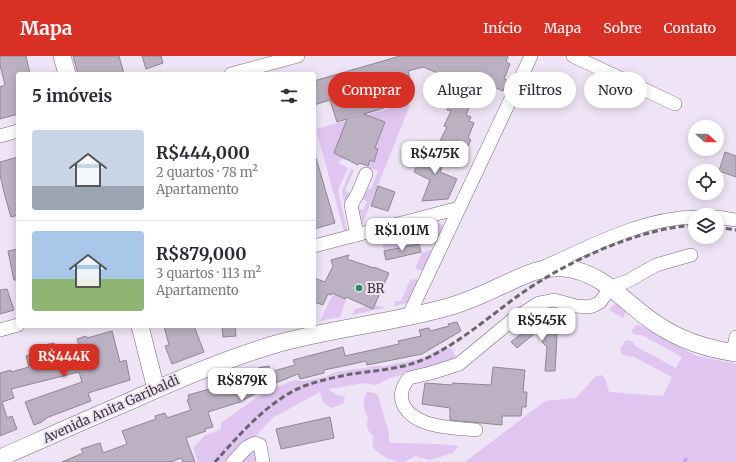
<!DOCTYPE html>
<html lang="pt">
<head>
<meta charset="utf-8">
<style>
	:root { --surface:#fff; --page:#f7f7f7; --text:#2b2b33; --muted:#7c7c81; --line:#e1e1e2; --accent:#d93025 }
	body { margin:0; font-family:Merriweather,serif; background:var(--page); color:var(--text); height:100vh; display:flex; flex-direction:column; font-size:15px; white-space:nowrap }
	* { box-sizing:border-box; margin:0 }
	p { font-size:13px; color:var(--muted) }
	.icon { flex:none; width:22px; height:22px; fill:none; stroke:currentColor; stroke-width:2; stroke-linecap:round; stroke-linejoin:round }
	.map { position:relative; flex:1; overflow:hidden }
	.sheet { position:absolute; left:16px; top:16px; width:300px; height:256px; display:flex; flex-direction:column; background:var(--surface); border-radius:4px; box-shadow:0 2px 10px #0003 }
	.sheet>* { flex:none }
	.top-card { position:absolute; left:328px; top:16px; width:348px; height:36px; display:flex; gap:8px }
	.needle { width:26px; rotate:111deg }
	.tools { position:absolute; left:688px; top:64px; display:grid; gap:8px }
	.tools a { display:grid; place-items:center; width:36px; height:36px; border-radius:50%; background:var(--surface); box-shadow:0 2px 10px #0003; font-size:20px }
	.price { position:absolute; translate:-50% -34px; padding:0 9px; border-radius:8px; background:#fff; color:#222; font-size:13px; line-height:26px; filter:drop-shadow(0 1px 2px #0008) }
	.price::after { content:''; position:absolute; left:50%; top:24px; width:12px; height:9px; margin-left:-6px; background:inherit; clip-path:polygon(0 0,100% 0,50% 100%) }
	.price.active { background:var(--accent); color:#fff }
	ul { padding:0; list-style:none }
	li { display:flex; align-items:center; gap:12px; height:100px; padding:0 16px }
	li+li { border-top:1px solid var(--line) }
	li span { display:grid; place-items:center; flex:none; width:112px; height:80px; border-radius:4px; color:#555 }
	li>.icon { margin-inline-start:auto }
	span .icon { width:48px; height:48px; fill:#fffc; stroke-width:1 }
	li b { font-size:17px }
	h2 { display:flex; justify-content:space-between; align-items:center; height:48px; padding:0 16px; font-size:17px }
	.chip { padding:0 14px; border-radius:18px; background:var(--surface); box-shadow:0 2px 10px #0003; font-size:14px; line-height:36px }
	.chip.active { background:var(--accent); color:#fff }
	header { display:flex; align-items:center; gap:24px; box-sizing:border-box; height:56px; padding:0 20px; background:var(--accent); color:#fff }
	header strong { font-size:19px }
	nav { display:flex; gap:22px; margin-inline-start:auto; font-size:14px }
	.map>svg:first-child { display:block }
	.green { fill:#dfc5f0 }
	.lines { fill:none; stroke-linecap:round; stroke-linejoin:round }
	.stream { stroke:#cca2e7; stroke-width:3 }
	.building { fill:#bbb1c2; stroke:#8e8595 }
	.minor-casing { stroke:#736a79; stroke-width:14 }
	.major-casing { stroke:#736a79; stroke-width:18 }
	.minor { stroke:#fff; stroke-width:13 }
	.major { stroke:#fff; stroke-width:17 }
	.rail { stroke:#6a646d; stroke-width:3; stroke-dasharray:6 3; stroke-linecap:butt }
	.poi-dot { fill:#298961; stroke:#eee4f5; stroke-width:1.5 }
	.labels { text-anchor:middle; dominant-baseline:central; stroke-width:4; stroke-linejoin:round; paint-order:stroke }
	.poi-label { font-size:13px; fill:#3c383e; stroke:#eee4f5; text-anchor:start }
	.street-label { font-size:13px; fill:#3c383e; stroke:#eee4f5 }
</style>
</head>
<body>
<header>
<strong>Mapa</strong>
<nav><a>Início</a><a>Mapa</a><a>Sobre</a><a>Contato</a></nav>
</header>
<div class="map">
<svg width="736" height="406" viewBox="0 0 736 406">
	<rect width="100%" height="100%" fill="#eee4f5"/>
	<g class="green">
		<polygon points="406,48 410,49 360,174 355,151 363,154 367,145 362,143 369,132 371,133 378,115 367,111 370,105 374,106 379,94 375,92 385,66 368,60 341,79 334,97 345,102 345,104 341,103 339,107 348,112 338,134 348,178 345,179 316,73"/>
		<polygon points="351,113 354,114 345,135 350,137 350,177 342,135"/>
		<polygon points="439,167 444,170 438,183 384,195 382,184"/>
		<polygon points="435,193 425,215 415,213 422,196"/>
		<polygon points="413,223 421,225 411,246 394,250 395,245 401,245 410,224"/>
		<polygon points="333,238 346,244 340,261 320,265"/>
		<polygon points="614,248 620,248 626,255 623,262 609,254"/>
		<polygon points="375,249 383,251 384,252 352,259 355,253 368,250 373,253"/>
		<polygon points="636,269 642,270 669,286 697,300 736,308 736,406 465,406 545,345 576,342 596,320 601,319 605,322 609,336 663,340 672,321 634,301 623,299 620,293 625,285 629,284 633,286 635,290 676,312 682,301 642,279 637,279 632,277 632,274"/>
		<polygon points="444,291 452,293 456,301 450,306 390,322 379,328 375,329 364,327 328,333 335,338 345,341 343,348 331,352 323,346 320,336 274,361 267,368 250,386 256,395 255,406 198,406 193,392 204,380 221,373 221,367 256,342 272,333 294,324 304,325 325,321 333,317 348,314 365,312 375,310 384,310 409,305 426,301"/>
		<path d="M367,336l8,1 3,3 10,34 2,13 51,1 18,2 -6,7 -23,7 -15,-4c-4,2 -8,5 -11,6 -10,0 -27,-7 -31,-16 -1,-3 0,-7 0,-10 -6,-5 -7,-11 -5,-19 -5,-9 -6,-15 -1,-25z"/>
	</g>
	<g class="lines">
		<polyline class="stream" points="684,406 686,403"/>
	</g>
	<g class="building">
		<polygon points="0,0 26,0 30,18 18,18 18,58 0,63 0,31 5,29 0,9"/>
		<polygon points="73,0 119,0 124,18 78,18"/>
		<polygon points="142,0 161,0 163,7 146,13"/>
		<polygon points="400,0 508,0 506,6 510,8 504,23 507,24 503,35 480,25 466,59 471,61 469,65 474,67 468,82 471,84 463,100 439,87 447,71 444,70 451,55 447,54 456,35 434,26 438,17 423,11 408,15 410,23 408,24 413,38 402,41 396,21 370,28 377,45 382,43 384,52 364,58 385,66 375,92 378,93 374,106 370,104 368,110 359,107 358,109 334,97 347,63 337,66 330,44 314,49 314,25"/>
		<polygon points="430,85 442,90 434,107 442,111 440,116 457,123 448,143 422,145 430,124 414,116 421,101 423,102"/>
		<polygon points="725,96 736,100 736,121 719,115"/>
		<polygon points="18,101 18,159 11,161 5,140 0,119 0,106"/>
		<polygon points="314,102 316,102 335,167 314,173"/>
		<polygon points="378,130 395,136 388,155 371,150"/>
		<polygon points="419,188 421,196 386,204 384,195"/>
		<polygon points="18,193 18,224 14,224 8,195"/>
		<polygon points="349,199 347,203 374,212 374,211 389,217 373,253 346,241 345,243 332,237 331,239 328,238 323,249 314,246 314,222 325,226 333,210 331,204"/>
		<polygon points="7,233 14,254 0,258 0,234"/>
		<polygon points="543,261 548,267 544,270 555,275 557,279 555,315 545,315 547,291 542,286 540,273 517,292 511,286"/>
		<polygon points="457,266 461,275 422,298 367,309 366,305 348,309 324,314 324,317 300,323 298,318 273,328 240,346 208,356 213,371 205,373 206,375 186,382 195,406 183,406 181,402 171,406 62,406 83,397 81,393 100,387 103,397 127,388 122,375 156,363 155,360 165,357 167,362 191,354 187,344 189,343 188,339 228,328 229,330 231,330 248,325 246,318 258,315 258,312 269,310 270,316 295,309 293,304 343,291 345,300 399,288 398,285 421,280 419,274 429,272 430,275 449,270 448,268"/>
		<polygon points="164,270 194,270 204,296 172,308 165,290 169,289"/>
		<polygon points="222,270 235,270 236,280 223,281"/>
		<polygon points="112,275 120,306 126,304 130,324 88,337 91,345 46,362 46,363 42,365 42,366 34,369 25,346 82,326 79,316 11,333 14,342 2,346 7,362 12,360 17,373 0,380 0,317 11,314 11,316 29,311 26,300 35,297 35,295 39,294 39,290 54,287 60,304 82,300 77,283 86,280 87,282"/>
		<polygon points="493,311 525,314 523,336 527,336 526,351 522,351 521,360 502,360 502,369 450,364 450,352 422,348 425,327 452,329 453,327 491,329"/>
		<polygon points="330,361 334,382 281,393 276,373"/>
	</g>
	<g class="lines">
		<defs>
			<g id="minor">
				<polyline points="573,0 675,48"/>
				<polyline points="231,18 298,0"/>
				<polyline points="0,80 18,75"/>
				<polyline points="717,161 736,164"/>
				<polyline points="357,179 351,149 358,137 366,118"/>
				<polyline points="314,190 459,152"/>
				<path d="M546,210c47,-21 97,-48 149,-49"/>
				<polyline points="408,261 531,0"/>
				<polyline points="0,274 18,269"/>
				<polyline points="733,296 736,281"/>
				<path d="M476,374c-23,-2 -62,-2 -73,-26 -4,-11 0,-18 6,-26l22,-5 28,-9 52,-43 28,-18 15,-3 22,6 13,1 6,-2 5,-3 11,-15 17,-6 28,-16 35,-10"/>
				<polyline points="233,406 247,391 255,387 260,389 263,406"/>
			</g>
			<g id="major">
				<polyline points="62,0 67,18"/>
				<polyline points="140,270 156,333"/>
				<path d="M0,402c43,-19 85,-38 128,-56 48,-22 97,-43 148,-58 57,-16 116,-21 172,-37 19,-5 37,-14 55,-22 20,-9 38,-19 61,-17 40,4 62,37 94,57 24,16 50,24 78,28"/>
			</g>
		</defs>
		<use href="#minor" class="minor-casing"/>
		<use href="#major" class="major-casing"/>
		<use href="#minor" class="minor"/>
		<use href="#major" class="major"/>
		<g class="rail">
			<polyline points="717,171 736,174"/>
			<path d="M215,406c24,-27 54,-62 89,-76 14,-5 32,-9 47,-12 28,-4 56,-5 82,-19 29,-15 55,-37 82,-57 48,-35 120,-69 180,-73"/>
		</g>
	</g>
	<circle class="poi-dot" cx="359" cy="232" r="4"/>
	<g class="labels">
		<g class="poi-label">
			<text x="367" y="232">BR</text>
		</g>
		<g class="street-label">
			<text transform="translate(111 353) rotate(-24)">Avenida Anita Garibaldi</text>
		</g>
	</g>
</svg>
<div class="tools">
<a><svg class="needle" viewBox="-14 -14 28 28"><path d="M0-13l5 13h-10z" fill="#e53935"/><path d="M0 13l5-13h-10z" fill="#7c7c81"/></svg></a>
<a><svg class="icon" aria-label="locate" viewBox="0 0 24 24"><circle cx="12" cy="12" r="6"/><path d="M12 2v4M12 18v4M2 12h4M18 12h4"/></svg></a>
<a><svg class="icon" aria-label="layers" viewBox="0 0 24 24"><path d="M12 4l9 5-9 5-9-5zM3 14l9 5 9-5"/></svg></a>
</div>
<b class="price" style="left:435px;top:119px">R$475K</b>
<b class="price" style="left:402px;top:196px">R$1.01M</b>
<b class="price" style="left:542px;top:286px">R$545K</b>
<b class="price active" style="left:64px;top:322px">R$444K</b>
<b class="price" style="left:242px;top:346px">R$879K</b>
<div class="top-card">
<a class="chip active">Comprar</a>
<a class="chip">Alugar</a>
<a class="chip">Filtros</a>
<a class="chip">Novo</a>
</div>
<section class="sheet">
<h2>5 imóveis<svg class="icon" aria-label="filters" viewBox="0 0 24 24"><path d="M4 7h16M4 17h16"/><circle cx="9" cy="7" r="2"/><circle cx="15" cy="17" r="2"/></svg></h2>
<ul>
<li><span style="background:linear-gradient(#c9d6e8 70%,#9aa5b1 0)"><svg class="icon" aria-label="home" viewBox="0 0 24 24"><path d="M3 11l9-7 9 7M6 9v11h12V9"/></svg></span><div><b>R$444,000</b><p>2 quartos · 78 m²</p><p>Apartamento</p></div></li>
<li><span style="background:linear-gradient(#a9c7e8 60%,#8fb573 0)"><svg class="icon" aria-label="home" viewBox="0 0 24 24"><path d="M3 11l9-7 9 7M6 9v11h12V9"/></svg></span><div><b>R$879,000</b><p>3 quartos · 113 m²</p><p>Apartamento</p></div></li>
</ul>
</section>
</div>
</body>
</html>
